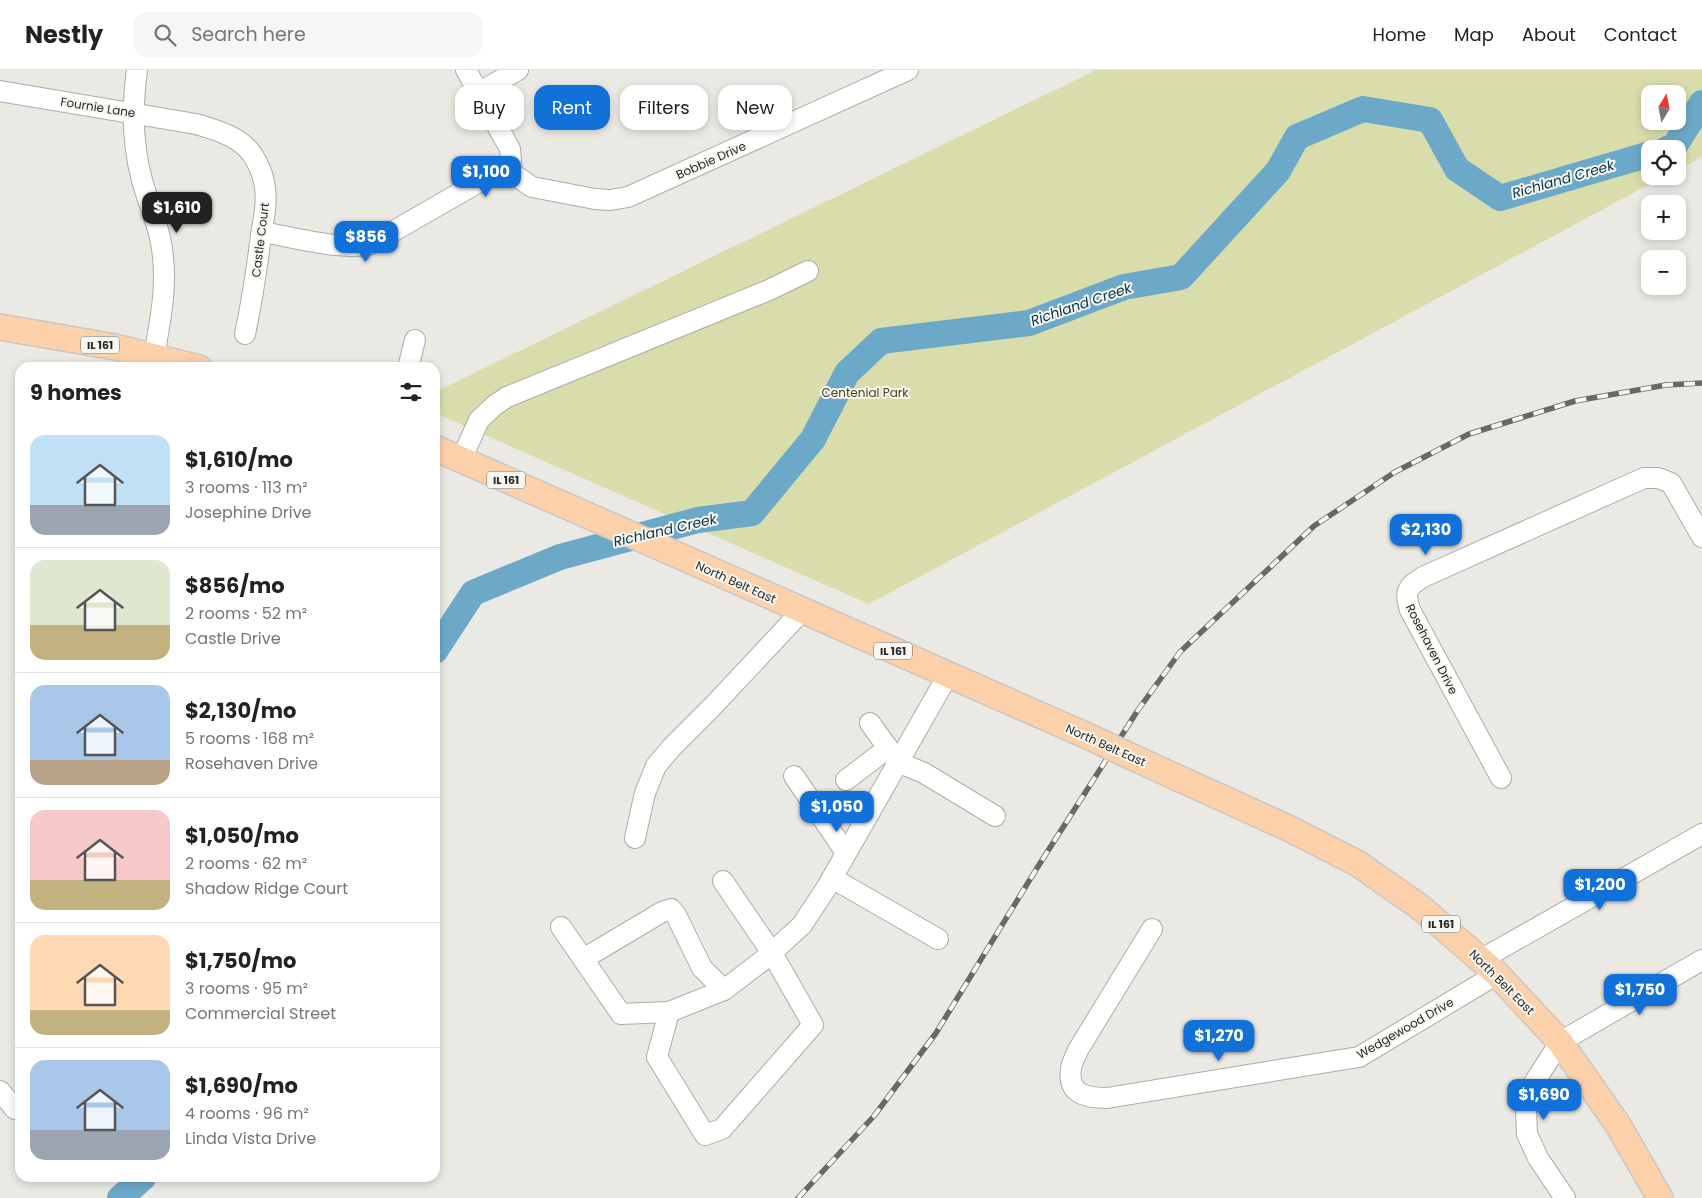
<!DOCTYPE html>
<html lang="en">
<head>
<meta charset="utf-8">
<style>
	:root { --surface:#fff; --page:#f6f6f6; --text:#222; --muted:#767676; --line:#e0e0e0; --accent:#1270d9 }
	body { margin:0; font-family:Poppins,sans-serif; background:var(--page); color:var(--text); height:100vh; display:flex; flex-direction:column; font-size:19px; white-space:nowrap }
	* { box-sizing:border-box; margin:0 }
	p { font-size:16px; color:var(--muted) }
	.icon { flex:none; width:28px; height:28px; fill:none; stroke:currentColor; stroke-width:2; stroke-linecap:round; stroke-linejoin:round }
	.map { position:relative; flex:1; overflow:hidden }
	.side { position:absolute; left:15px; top:292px; width:425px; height:820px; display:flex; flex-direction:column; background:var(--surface); border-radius:15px; box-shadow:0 2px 8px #0003 }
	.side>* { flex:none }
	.hud { position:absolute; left:455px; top:15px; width:475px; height:45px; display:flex; gap:10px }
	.needle { width:32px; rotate:10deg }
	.buttons { position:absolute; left:1641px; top:15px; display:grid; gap:10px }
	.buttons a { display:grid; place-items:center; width:45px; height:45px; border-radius:10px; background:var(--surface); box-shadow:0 2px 8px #0003; font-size:25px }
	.price { position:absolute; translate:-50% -42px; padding:0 11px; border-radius:10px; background:var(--accent); color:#fff; font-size:16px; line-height:32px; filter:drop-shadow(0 1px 2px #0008) }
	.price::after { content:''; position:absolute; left:50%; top:30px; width:15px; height:11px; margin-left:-8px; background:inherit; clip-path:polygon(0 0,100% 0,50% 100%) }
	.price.current { background:#222; color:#fff }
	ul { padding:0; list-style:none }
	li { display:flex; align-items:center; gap:15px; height:125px; padding:0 15px }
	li+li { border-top:1px solid var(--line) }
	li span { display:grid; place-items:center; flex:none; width:140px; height:100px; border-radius:15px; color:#555 }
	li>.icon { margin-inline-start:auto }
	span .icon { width:60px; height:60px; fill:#fffc; stroke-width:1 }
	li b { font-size:21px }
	h2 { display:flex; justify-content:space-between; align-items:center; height:60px; padding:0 15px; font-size:21px }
	.chip { padding:0 18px; border-radius:15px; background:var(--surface); box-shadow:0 2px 8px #0003; font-size:18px; line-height:45px }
	.chip.current { background:var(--accent); color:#fff }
	header { display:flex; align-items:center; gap:30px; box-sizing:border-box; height:70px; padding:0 25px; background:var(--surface); border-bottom:1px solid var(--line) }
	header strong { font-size:24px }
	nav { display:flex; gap:28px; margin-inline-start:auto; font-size:18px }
	.search { width:350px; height:45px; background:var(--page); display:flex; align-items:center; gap:12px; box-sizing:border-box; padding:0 18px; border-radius:15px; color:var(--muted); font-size:19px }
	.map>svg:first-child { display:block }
	.green { fill:#d9ddac; fill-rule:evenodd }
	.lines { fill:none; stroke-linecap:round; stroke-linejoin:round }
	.river { stroke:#6ca9c8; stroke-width:26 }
	.minor-casing { stroke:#adaca7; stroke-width:22 }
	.major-casing { stroke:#c7c7c6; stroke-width:28 }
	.minor { stroke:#fff; stroke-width:20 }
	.major { stroke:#fcd0a9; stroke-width:25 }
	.rail-casing { stroke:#686865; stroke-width:5.5 }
	.rail { stroke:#f8f6f1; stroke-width:4; stroke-dasharray:11; stroke-linecap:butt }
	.major-bridge-casing { stroke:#c7c7c6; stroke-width:28; stroke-linecap:butt }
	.major-bridge { stroke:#fcd0a9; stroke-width:25 }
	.labels { text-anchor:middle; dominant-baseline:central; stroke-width:4; stroke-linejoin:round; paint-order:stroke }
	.shield { fill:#f8f6f1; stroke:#666562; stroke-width:1 }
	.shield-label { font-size:11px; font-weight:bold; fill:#272725 }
	.street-label { font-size:12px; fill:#272725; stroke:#f8f6f1 }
	.park-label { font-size:12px; fill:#434518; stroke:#f8f6f1 }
	.water-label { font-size:14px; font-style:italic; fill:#00354b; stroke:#f8f6f1 }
</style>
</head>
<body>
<header>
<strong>Nestly</strong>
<div class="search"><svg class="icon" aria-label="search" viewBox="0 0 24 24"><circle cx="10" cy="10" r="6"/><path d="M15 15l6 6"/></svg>Search here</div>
<nav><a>Home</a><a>Map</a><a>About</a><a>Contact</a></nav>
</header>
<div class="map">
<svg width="1702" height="1128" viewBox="0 0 1702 1128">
	<rect width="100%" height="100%" fill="#eae9e4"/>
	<path class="green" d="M1096,0h606v87l-24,13v-21h-28v27h15l-796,428 -434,-191v-21zM1650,24h28v27h-28z"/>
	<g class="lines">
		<g class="river">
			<polyline points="1667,79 1674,77 1702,33"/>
			<polyline points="435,581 473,523 560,487 698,450 752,443 813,369 847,303 881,271 1029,253 1124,217 1181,207 1278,101 1297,67 1363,39 1430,50 1457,99 1500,128 1650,84"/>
			<polyline points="120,1128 143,1108"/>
		</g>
		<defs>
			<g id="minor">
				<path d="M137,0c-5,37 -5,74 5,110 5,20 14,38 18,58 9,40 1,79 -6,118"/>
				<polyline points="466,0 510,79 511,90 509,101"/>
				<path d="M0,21l196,33c20,6 43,12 56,30 6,9 10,18 12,28 4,17 0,36 -3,53 -4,33 -9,66 -16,99"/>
				<polyline points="478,23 518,0"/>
				<polyline points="509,101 532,117 595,129 610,130 628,127 908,0"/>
				<path d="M262,162c31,5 80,19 109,12l108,-62 15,-7 15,-4"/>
				<polyline points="408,298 415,270"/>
				<polyline points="461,390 479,350 495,335 507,327 769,220 808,201"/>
				<polyline points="870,653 898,692 924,703 995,746"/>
				<polyline points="794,706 846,783"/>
				<path d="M1501,708l-91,-168c-6,-19 -3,-23 13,-33l221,-99h14l13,5 31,54"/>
				<polyline points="846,710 888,678"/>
				<polyline points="635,768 645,723 656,696 671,678 712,637 802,541"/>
				<polyline points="832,808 938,869"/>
				<polyline points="561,857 621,944 669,942 724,920 766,888 802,855 827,817 948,605"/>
				<path d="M1152,859l-74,121c-2,6 -6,12 -7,18 -4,27 16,30 36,30l252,-41 138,-83"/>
				<polyline points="583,889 662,842 671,839 676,845 702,898 724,920"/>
				<polyline points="1482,889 1702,764"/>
				<polyline points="669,942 657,987 705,1065 722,1059 813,955 772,883 723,811"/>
				<polyline points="0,1021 15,1039"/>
				<polyline points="1565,1128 1538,1088 1527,1064 1526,1039 1533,1015 1539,1005 1560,972 1702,890"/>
			</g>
			<g id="major">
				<polyline points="0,257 115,277 199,298"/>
				<polyline points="435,378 1092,668"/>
				<polyline points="1132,687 1288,758 1357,793 1420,837 1497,904 1560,972 1618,1055 1660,1128"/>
			</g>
		</defs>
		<use href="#minor" class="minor-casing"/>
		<use href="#major" class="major-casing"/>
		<use href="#minor" class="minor"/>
		<use href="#major" class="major"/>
		<defs>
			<polyline id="rail" points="798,1128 874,1046 936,963 1037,798 1138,640 1180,582 1314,456 1395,402 1469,364 1575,331 1666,315 1702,313"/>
		</defs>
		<use href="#rail" class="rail-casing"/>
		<use href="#rail" class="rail"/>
		<defs>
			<polyline id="major-bridge" points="1092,668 1132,687"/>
		</defs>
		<use href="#major-bridge" class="major-bridge-casing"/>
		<use href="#major-bridge" class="major-bridge"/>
	</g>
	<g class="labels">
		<g class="shield">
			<rect x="81" y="266.5" width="38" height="17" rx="4"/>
			<rect x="487" y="401.5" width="38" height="17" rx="4"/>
			<rect x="874" y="572.5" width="38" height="17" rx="4"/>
			<rect x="1422" y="845.5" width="38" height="17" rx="4"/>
		</g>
		<g class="shield-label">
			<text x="100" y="275">IL 161</text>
			<text x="506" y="410">IL 161</text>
			<text x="893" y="581">IL 161</text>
			<text x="1441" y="854">IL 161</text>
		</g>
		<g class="street-label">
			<text transform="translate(98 37) rotate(9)">Fournie Lane</text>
			<text transform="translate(711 90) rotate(-24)">Bobbie Drive</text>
			<text transform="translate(260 170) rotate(-83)">Castle Court</text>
			<text transform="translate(736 512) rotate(24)">North Belt East</text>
			<text transform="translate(1432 579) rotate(63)">Rosehaven Drive</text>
			<text transform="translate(1106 675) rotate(24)">North Belt East</text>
			<text transform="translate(1502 912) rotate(45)">North Belt East</text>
			<text transform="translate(1405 958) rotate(-30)">Wedgewood Drive</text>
		</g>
		<g class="park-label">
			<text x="865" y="322">Centenial Park</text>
		</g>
		<g class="water-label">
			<text transform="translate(1563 109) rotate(-16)">Richland Creek</text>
			<text transform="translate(1081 234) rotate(-19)">Richland Creek</text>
			<text transform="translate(665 460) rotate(-13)">Richland Creek</text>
		</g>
	</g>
</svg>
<div class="buttons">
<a><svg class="needle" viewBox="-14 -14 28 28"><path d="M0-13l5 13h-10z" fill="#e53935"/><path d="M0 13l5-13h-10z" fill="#767676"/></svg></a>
<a><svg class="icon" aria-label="locate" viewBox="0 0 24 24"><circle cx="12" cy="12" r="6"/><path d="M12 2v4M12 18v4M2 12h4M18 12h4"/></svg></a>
<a>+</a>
<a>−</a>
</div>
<b class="price" style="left:486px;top:128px">$1,100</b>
<b class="price current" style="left:177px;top:164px">$1,610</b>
<b class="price" style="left:366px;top:193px">$856</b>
<b class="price" style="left:1426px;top:486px">$2,130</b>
<b class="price" style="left:837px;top:763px">$1,050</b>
<b class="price" style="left:1600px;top:841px">$1,200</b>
<b class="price" style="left:1640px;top:946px">$1,750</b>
<b class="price" style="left:1219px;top:992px">$1,270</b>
<b class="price" style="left:1544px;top:1051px">$1,690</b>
<div class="hud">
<a class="chip">Buy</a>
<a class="chip current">Rent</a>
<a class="chip">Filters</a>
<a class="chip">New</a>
</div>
<section class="side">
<h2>9 homes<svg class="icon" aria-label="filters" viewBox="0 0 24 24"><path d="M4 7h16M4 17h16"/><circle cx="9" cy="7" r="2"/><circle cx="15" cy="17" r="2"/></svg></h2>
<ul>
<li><span style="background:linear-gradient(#bfe0f5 70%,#9aa5b1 0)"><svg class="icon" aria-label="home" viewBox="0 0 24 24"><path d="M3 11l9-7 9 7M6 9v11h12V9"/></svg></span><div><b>$1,610/mo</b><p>3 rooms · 113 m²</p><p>Josephine Drive</p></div></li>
<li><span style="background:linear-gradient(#dfe7d0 65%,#c2b280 0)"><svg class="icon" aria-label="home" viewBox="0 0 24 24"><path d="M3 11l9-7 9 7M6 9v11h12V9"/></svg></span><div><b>$856/mo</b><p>2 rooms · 52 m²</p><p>Castle Drive</p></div></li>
<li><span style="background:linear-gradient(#a9c7e8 75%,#b9a48a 0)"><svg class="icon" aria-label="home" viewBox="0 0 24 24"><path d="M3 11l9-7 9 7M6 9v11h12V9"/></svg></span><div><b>$2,130/mo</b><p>5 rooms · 168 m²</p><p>Rosehaven Drive</p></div></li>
<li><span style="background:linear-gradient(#f6c9c9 70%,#c2b280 0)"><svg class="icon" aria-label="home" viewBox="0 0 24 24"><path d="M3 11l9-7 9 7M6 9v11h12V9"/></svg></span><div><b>$1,050/mo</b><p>2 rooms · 62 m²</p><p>Shadow Ridge Court</p></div></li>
<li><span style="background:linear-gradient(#ffd9b3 75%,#c2b280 0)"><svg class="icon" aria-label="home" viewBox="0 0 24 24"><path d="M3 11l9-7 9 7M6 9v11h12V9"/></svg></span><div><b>$1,750/mo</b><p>3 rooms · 95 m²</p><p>Commercial Street</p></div></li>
<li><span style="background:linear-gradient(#a9c7e8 70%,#9aa5b1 0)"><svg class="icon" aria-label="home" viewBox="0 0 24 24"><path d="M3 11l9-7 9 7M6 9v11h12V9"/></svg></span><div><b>$1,690/mo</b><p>4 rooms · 96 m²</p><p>Linda Vista Drive</p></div></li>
</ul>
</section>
</div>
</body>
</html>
